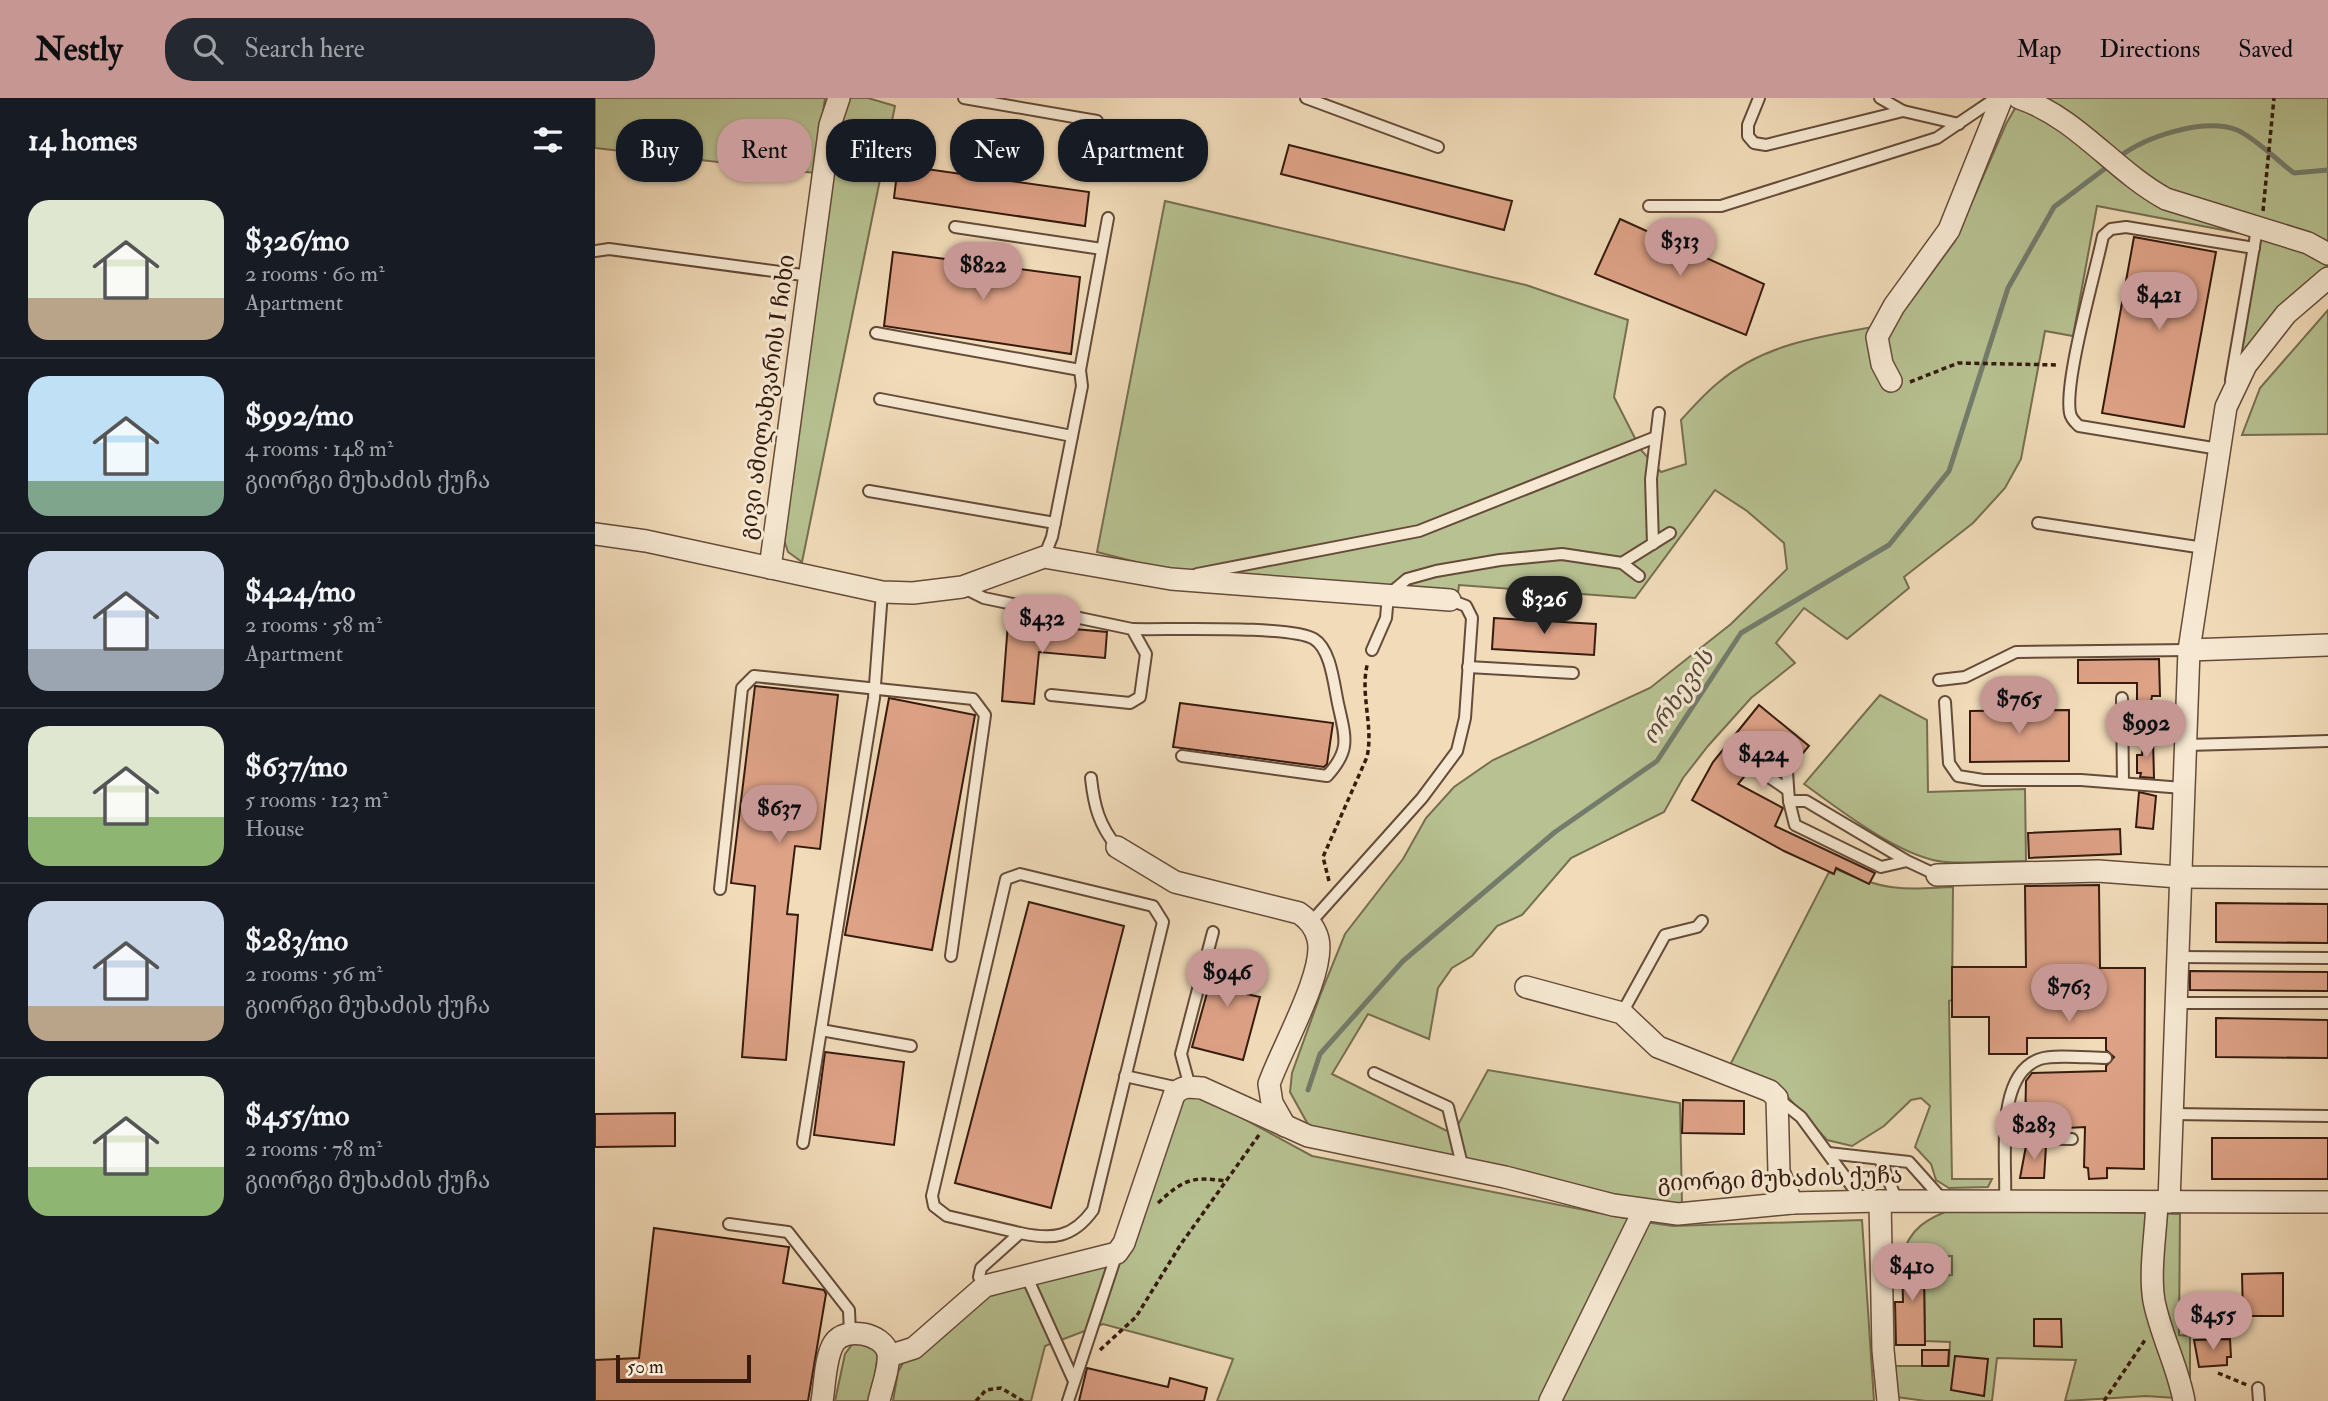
<!DOCTYPE html>
<html lang="en">
<head>
<meta charset="utf-8">
<style>
	:root { --surface:#171b24; --page:#242831; --text:#f1f3f6; --muted:#9ea1a6; --line:#363941; --accent:#c59692 }
	body { margin:0; font-family:"IM FELL Double Pica","Noto Serif Georgian",serif; background:var(--page); color:var(--text); height:100vh; display:flex; flex-direction:column; font-size:26px; white-space:nowrap }
	* { box-sizing:border-box; margin:0 }
	p { font-size:23px; color:var(--muted) }
	.icon { flex:none; width:38px; height:38px; fill:none; stroke:currentColor; stroke-width:2; stroke-linecap:round; stroke-linejoin:round }
	.map { position:relative; flex:1; overflow:hidden }
	.side { display:flex; flex-direction:column; background:var(--surface); width:595px }
	.side>* { flex:none }
	.banner { position:absolute; left:21px; top:21px; width:665px; height:63px; display:flex; gap:14px }
	.scale { position:absolute; left:21px; bottom:18px; width:135px; box-sizing:border-box; padding-left:7px; border:4px solid #361b0e; border-top:0; font-size:19px; line-height:24px; white-space:nowrap; color:#361b0e; -webkit-text-stroke:5px #f6e8d2; paint-order:stroke }
	.price { position:absolute; translate:-50% -60px; padding:0 16px; border-radius:24px; background:var(--accent); color:#111; font-size:23px; line-height:46px; filter:drop-shadow(0 2px 4px #0008) }
	.price::after { content:''; position:absolute; left:50%; top:42px; width:21px; height:16px; margin-left:-10px; background:inherit; clip-path:polygon(0 0,100% 0,50% 100%) }
	.price.active { background:#222; color:#fff }
	ul { padding:0; list-style:none }
	li { display:flex; align-items:center; gap:21px; height:175px; padding:0 28px }
	li+li { border-top:2px solid var(--line) }
	li span { display:grid; place-items:center; flex:none; width:196px; height:140px; border-radius:21px; color:#555 }
	li>.icon { margin-inline-start:auto }
	span .icon { width:84px; height:84px; fill:#fffc; stroke-width:1 }
	li b { font-size:30px }
	h2 { display:flex; justify-content:space-between; align-items:center; height:84px; padding:0 28px; font-size:30px }
	.tag { padding:0 24px; border-radius:28px; background:var(--surface); box-shadow:0 2px 5px #0004; font-size:24px; line-height:63px }
	.tag.active { background:var(--accent); color:#111 }
	header { display:flex; align-items:center; gap:42px; box-sizing:border-box; height:98px; padding:0 35px; background:var(--accent); color:#111 }
	header strong { font-size:33px }
	nav { display:flex; gap:38px; margin-inline-start:auto; font-size:24px }
	.search { width:490px; height:63px; background:var(--page); display:flex; align-items:center; gap:18px; box-sizing:border-box; padding:0 24px; border-radius:28px; color:var(--muted); font-size:26px }
	main { display:flex; flex:1; min-height:0 }
	.map>svg:first-child { display:block }
	.green { fill:#b7c191; stroke:#766e50; stroke-width:2 }
	.lines { fill:none; stroke-linecap:round; stroke-linejoin:round }
	.stream { stroke:#737c6c; stroke-width:5 }
	.building { fill:#dea287; stroke:#361b0e; stroke-width:2 }
	.service-casing { stroke:#654b39; stroke-width:14 }
	.minor-casing { stroke:#654b39; stroke-width:24 }
	.path { stroke:#361b0e; stroke-width:3.5; stroke-dasharray:5 3.5; stroke-linecap:butt }
	.service { stroke:#f6e8d2; stroke-width:10 }
	.minor { stroke:#f6e8d2; stroke-width:21 }
	.labels { text-anchor:middle; dominant-baseline:central; stroke-width:6; stroke-linejoin:round; paint-order:stroke }
	.street-label { font-size:23px; fill:#361b0e; stroke:#f6e8d2 }
	.water-label { font-size:24px; font-style:italic; fill:#554b3d; stroke:#f6e8d2 }
</style>
</head>
<body>
<header>
<strong>Nestly</strong>
<div class="search"><svg class="icon" aria-label="search" viewBox="0 0 24 24"><circle cx="10" cy="10" r="6"/><path d="M15 15l6 6"/></svg>Search here</div>
<nav><a>Map</a><a>Directions</a><a>Saved</a></nav>
</header>
<main>
<section class="side">
<h2>14 homes<svg class="icon" aria-label="filters" viewBox="0 0 24 24"><path d="M4 7h16M4 17h16"/><circle cx="9" cy="7" r="2"/><circle cx="15" cy="17" r="2"/></svg></h2>
<ul>
<li><span style="background:linear-gradient(#dfe7d0 70%,#b9a48a 0)"><svg class="icon" aria-label="home" viewBox="0 0 24 24"><path d="M3 11l9-7 9 7M6 9v11h12V9"/></svg></span><div><b>$326/mo</b><p>2 rooms · 60 m²</p><p>Apartment</p></div></li>
<li><span style="background:linear-gradient(#bfe0f5 75%,#7fa58c 0)"><svg class="icon" aria-label="home" viewBox="0 0 24 24"><path d="M3 11l9-7 9 7M6 9v11h12V9"/></svg></span><div><b>$992/mo</b><p>4 rooms · 148 m²</p><p>გიორგი მუხაძის ქუჩა</p></div></li>
<li><span style="background:linear-gradient(#c9d6e8 70%,#9aa5b1 0)"><svg class="icon" aria-label="home" viewBox="0 0 24 24"><path d="M3 11l9-7 9 7M6 9v11h12V9"/></svg></span><div><b>$424/mo</b><p>2 rooms · 58 m²</p><p>Apartment</p></div></li>
<li><span style="background:linear-gradient(#dfe7d0 65%,#8fb573 0)"><svg class="icon" aria-label="home" viewBox="0 0 24 24"><path d="M3 11l9-7 9 7M6 9v11h12V9"/></svg></span><div><b>$637/mo</b><p>5 rooms · 123 m²</p><p>House</p></div></li>
<li><span style="background:linear-gradient(#c9d6e8 75%,#b9a48a 0)"><svg class="icon" aria-label="home" viewBox="0 0 24 24"><path d="M3 11l9-7 9 7M6 9v11h12V9"/></svg></span><div><b>$283/mo</b><p>2 rooms · 56 m²</p><p>გიორგი მუხაძის ქუჩა</p></div></li>
<li><span style="background:linear-gradient(#dfe7d0 65%,#8fb573 0)"><svg class="icon" aria-label="home" viewBox="0 0 24 24"><path d="M3 11l9-7 9 7M6 9v11h12V9"/></svg></span><div><b>$455/mo</b><p>2 rooms · 78 m²</p><p>გიორგი მუხაძის ქუჩა</p></div></li>
</ul>
</section>
<div class="map">
<svg width="1733" height="1303" viewBox="0 0 1733 1303">
	<rect width="100%" height="100%" fill="#f1dbb9"/>
	<filter id="stains"><feTurbulence type="fractalNoise" baseFrequency=".00286" numOctaves="4"/><feColorMatrix values="0 0 0 0 .2 0 0 0 0 .09 0 0 0 0 .02 0 0 0 .5 -.17"/></filter>
	<radialGradient id="worn" r=".72"><stop offset=".6" stop-color="#630" stop-opacity="0"/><stop offset="1" stop-color="#630" stop-opacity=".3"/></radialGradient>
	<g class="green">
		<polygon points="0,0 230,0 220,75 0,50"/>
		<polygon points="251,0 273,0 300,8 207,464 193,454 188,439 242,14"/>
		<path d="M1426,0h307v169l-47,38 -44,64 23,-132 -163,-31 -24,130 -28,-5 -24,128 -16,29 -32,35 -69,54 5,11 -62,51 -43,-31 -28,35 19,20 -44,35 -43,48 -25,32 -19,34 -93,46 -49,57 -25,11 -25,30 -20,12 -14,20 -9,51 -61,-25 -36,60 121,60 35,-64 192,33 2,101 -35,-2 -182,-44 -155,-30 -20,-36 2,-19 29,-80 24,-59 58,-75 23,-41 28,-31 39,-27 157,-72 81,-64 56,-55 -3,-26 -37,-32 -32,-21 -80,108 -176,-13 -1,8 -287,-22 -74,-19 68,-351 361,84 102,35 -14,77 27,53 20,22 25,-8 -5,-44c12,-13 24,-27 38,-38 49,-42 115,-47 176,-59l60,-82 51,-117z"/>
		<polygon points="1733,212 1733,336 1647,337 1665,290"/>
		<path d="M1285,597l47,25 1,72 97,-3 1,72c-26,0 -55,3 -81,1 -44,-4 -105,-52 -141,-78z"/>
		<path d="M1241,771c49,22 64,21 117,18l-1,113 -3,1 3,178h40l-4,8 -39,1 -13,-8 -5,-16 -16,-17 15,-41 -9,-8 -10,2 -27,26 -32,20 -25,-6 -43,-47 -54,-28 99,-193 4,2z"/>
		<polygon points="596,997 607,998 717,1058 1050,1124 1078,1128 1267,1122 1279,1303 622,1303 638,1261 508,1226 450,1248 436,1303 298,1303 303,1274 310,1261 394,1193 530,1157 585,1005"/>
		<path d="M1360,1110l225,6 -1,121 11,1v63l-44,-3 -81,5 11,-41 -79,-2 -5,43h-66l-29,-4 -2,-31h54l1,-24 -25,-1 -1,-65 28,-1v-19l-50,1c7,-29 26,-39 53,-49z"/>
		<polygon points="259,1244 275,1245 283,1256 276,1303 240,1303 250,1256"/>
	</g>
	<g class="lines">
		<g class="stream">
			<path d="M1524,59c26,-20 85,-40 118,-27 17,7 42,32 57,43l34,-3"/>
			<polyline points="1389,265 1413,190 1459,109 1516,66"/>
			<polyline points="713,992 725,956 808,863 960,734 1062,663 1146,535 1294,447 1354,373 1388,267"/>
		</g>
	</g>
	<g class="building">
		<polygon points="694,47 917,103 909,132 686,76"/>
		<polygon points="303,67 494,94 490,128 299,100"/>
		<polygon points="1025,121 1169,186 1151,237 1000,176"/>
		<polygon points="1539,139 1621,154 1589,329 1507,315"/>
		<polygon points="298,154 485,179 476,256 289,228"/>
		<polygon points="899,520 1001,526 999,557 897,551"/>
		<polygon points="413,525 512,534 510,560 444,554 439,606 407,603"/>
		<polygon points="1564,561 1565,598 1557,598 1556,604 1542,604 1542,585 1483,585 1483,562"/>
		<polygon points="160,588 243,597 225,751 200,748 192,816 203,817 191,962 147,959 160,788 136,785"/>
		<polygon points="294,600 380,617 337,852 250,837"/>
		<polygon points="585,605 738,625 732,666 729,669 578,649"/>
		<polygon points="1164,607 1214,648 1197,668 1173,650 1143,686 1188,710 1180,728 1280,775 1274,786 1241,770 1239,776 1189,753 1097,702 1118,664"/>
		<polygon points="1474,612 1474,663 1375,664 1375,613"/>
		<polygon points="1548,642 1558,642 1559,680 1545,679 1546,675 1542,675 1542,657 1547,657"/>
		<polygon points="1544,694 1561,698 1558,731 1541,729"/>
		<polygon points="1525,731 1526,756 1434,760 1433,735"/>
		<polygon points="1504,787 1505,870 1550,870 1549,1071 1512,1070 1512,1080 1494,1081 1493,1070 1489,1069 1490,1029 1430,1032 1431,983 1437,975 1511,973 1511,968 1519,959 1511,952 1511,940 1432,940 1432,956 1394,956 1394,919 1357,919 1357,869 1431,869 1430,788"/>
		<polygon points="434,804 529,828 456,1110 360,1085"/>
		<polygon points="1621,805 1733,806 1733,845 1621,844"/>
		<polygon points="624,852 656,860 647,895 665,899 648,962 597,949"/>
		<polygon points="1595,873 1733,874 1733,893 1595,892"/>
		<polygon points="1621,920 1733,922 1733,960 1621,959"/>
		<polygon points="230,954 309,964 299,1047 219,1037"/>
		<polygon points="1088,1002 1149,1003 1149,1036 1087,1035"/>
		<polygon points="80,1015 80,1048 0,1049 0,1016"/>
		<rect x="1617" y="1040" width="116" height="41"/>
		<polygon points="1431,1048 1451,1048 1449,1080 1425,1080"/>
		<polygon points="59,1130 194,1149 188,1185 229,1192 231,1196 213,1303 0,1303 0,1262 44,1260"/>
		<polygon points="1307,1159 1334,1159 1335,1178 1329,1178 1330,1247 1301,1247 1300,1204 1308,1204"/>
		<polygon points="1688,1175 1688,1218 1648,1218 1647,1176"/>
		<polygon points="1439,1221 1466,1221 1467,1249 1439,1248"/>
		<polygon points="1635,1241 1636,1259 1632,1259 1632,1267 1604,1269 1599,1242"/>
		<polygon points="1327,1252 1354,1252 1353,1268 1327,1268"/>
		<polygon points="1360,1258 1393,1261 1389,1298 1356,1292"/>
		<polygon points="492,1270 573,1289 575,1280 612,1290 609,1303 484,1303"/>
	</g>
	<g class="lines">
		<defs>
			<g id="service">
				<polyline points="369,0 502,23"/>
				<polyline points="711,0 843,49"/>
				<polyline points="1164,0 1153,27 1153,38 1159,45 1171,47 1308,13"/>
				<polyline points="1285,0 1308,13 1364,26"/>
				<polyline points="1054,108 1126,108 1342,40 1401,0"/>
				<polyline points="360,129 507,151"/>
				<polyline points="0,153 14,151 215,178"/>
				<polyline points="281,235 485,272 487,288 457,439 449,459"/>
				<polyline points="485,272 513,120"/>
				<polyline points="1636,282 1662,131"/>
				<polyline points="285,301 477,338"/>
				<path d="M1624,351l-140,-23c-4,-4 -8,-7 -9,-13 -6,-32 25,-139 33,-177l8,-7 15,-2 128,21"/>
				<polyline points="274,393 460,425"/>
				<polyline points="1443,425 1609,450"/>
				<polyline points="1058,446 1056,381 1064,315"/>
				<polyline points="1027,465 1075,435"/>
				<polyline points="602,476 824,433 1061,339"/>
				<polyline points="369,490 389,500 537,531 551,556 545,599 535,605 456,597"/>
				<path d="M537,531c34,1 159,-4 182,10 18,11 20,49 25,69 7,31 11,43 -12,68l-145,-20"/>
				<polyline points="777,552 791,520 793,497 812,481 841,473 905,462 967,456 1027,465 1044,478"/>
				<polyline points="873,569 978,575"/>
				<polyline points="1344,582 1370,579 1421,554 1594,552"/>
				<polyline points="1527,600 1528,685"/>
				<polyline points="1350,604 1354,665 1363,678 1388,682 1486,682 1588,690"/>
				<polyline points="1592,647 1733,643"/>
				<polyline points="1192,674 1194,703"/>
				<polyline points="1171,677 1193,692"/>
				<path d="M496,680c3,28 8,47 26,69"/>
				<polyline points="1312,763 1286,769 1200,727 1194,703 1211,703 1312,763 1342,777"/>
				<polyline points="125,791 147,590 159,578 378,601 390,617 356,858"/>
				<polyline points="716,824 827,700 862,653 870,620 877,520 871,508 855,502"/>
				<polyline points="1583,859 1733,860"/>
				<polyline points="1582,905 1733,905"/>
				<polyline points="1027,915 1070,837 1102,829 1107,823"/>
				<polyline points="226,932 316,948"/>
				<polyline points="779,975 853,1009 868,1071"/>
				<polyline points="530,978 584,990"/>
				<polyline points="595,989 586,956 618,834"/>
				<polyline points="1182,1000 1206,1019 1267,1102"/>
				<polyline points="1576,1016 1733,1018"/>
				<polyline points="1412,1040 1477,1041"/>
				<polyline points="208,1045 279,600 287,494"/>
				<polyline points="1233,1055 1314,1064 1348,1102"/>
				<polyline points="1285,1061 1302,1103"/>
				<path d="M1410,1101c2,-39 -11,-124 35,-140 14,-5 49,-1 66,-1"/>
				<polyline points="134,1126 193,1134 254,1212 255,1236"/>
				<polyline points="431,1177 478,1281"/>
				<path d="M390,1188l-6,-9 2,-9 39,-35 -73,-17 -13,-10 -2,-10 74,-317 14,-5 133,32 10,16 -70,288c-20,28 -41,30 -73,23"/>
				<polyline points="1663,1290 1664,1303"/>
				<polyline points="473,1303 522,1155"/>
			</g>
			<g id="minor">
				<path d="M1424,0c59,20 94,72 147,101l142,44 20,11"/>
				<polyline points="1296,283 1287,266 1282,239 1299,208 1354,132 1407,0"/>
				<polyline points="0,436 51,443 287,494 318,495 367,489 449,459 576,481 855,502"/>
				<polyline points="175,470 235,27 244,0"/>
				<polyline points="1594,552 1733,547"/>
				<path d="M522,749l58,35 124,31c10,7 16,14 19,26 8,33 -37,110 -49,145l3,19 13,23"/>
				<polyline points="1342,777 1503,773 1584,779 1733,780"/>
				<polyline points="931,889 1027,915 1063,949 1175,993 1182,1000 1184,1074 1197,1105"/>
				<polyline points="1285,1103 1288,1252 1293,1303"/>
				<path d="M1562,1104c-1,31 -8,69 -3,99 7,35 24,66 30,100"/>
				<polyline points="1574,1104 1594,552 1631,309 1651,267 1691,216 1733,180"/>
				<path d="M294,1258l25,-8 71,-62 132,-33 7,-10 50,-148c8,-10 16,-8 28,-7l106,48 197,41 108,28 65,9 114,-11 88,-2 448,1"/>
				<path d="M227,1303c3,-17 3,-44 12,-58 11,-17 49,-10 54,10 2,14 -6,34 -9,48"/>
				<polyline points="955,1303 1049,1112"/>
			</g>
		</defs>
		<use href="#service" class="service-casing"/>
		<use href="#minor" class="minor-casing"/>
		<g class="path">
			<polyline points="1668,113 1679,0"/>
			<polyline points="1315,284 1363,265 1464,267"/>
			<path d="M734,783l-6,-24 44,-100c7,-31 -8,-65 1,-95"/>
			<path d="M563,1105c25,-23 33,-27 67,-22"/>
			<polyline points="505,1252 541,1219 586,1146 664,1037"/>
			<polyline points="1623,1275 1652,1287"/>
			<polyline points="381,1303 391,1292 406,1290 428,1303"/>
			<polyline points="1509,1303 1550,1242"/>
		</g>
		<use href="#service" class="service"/>
		<use href="#minor" class="minor"/>
	</g>
	<g class="labels">
		<g class="street-label">
			<text transform="translate(172 299) rotate(-82)">გივი ამილახვარის I ჩიხი</text>
			<text transform="translate(1185 1081) rotate(-2)">გიორგი მუხაძის ქუჩა</text>
		</g>
		<g class="water-label">
			<text transform="translate(1083 599) rotate(-56)">ორხევის</text>
		</g>
	</g>
	<rect width="100%" height="100%" filter="url(#stains)"/>
	<rect width="100%" height="100%" fill="url(#worn)"/>
</svg>
<div class="scale">50 m</div>
<b class="price" style="left:1085px;top:180px">$313</b>
<b class="price" style="left:388px;top:204px">$822</b>
<b class="price" style="left:1564px;top:234px">$421</b>
<b class="price active" style="left:949px;top:538px">$326</b>
<b class="price" style="left:447px;top:557px">$432</b>
<b class="price" style="left:1424px;top:638px">$765</b>
<b class="price" style="left:1551px;top:662px">$992</b>
<b class="price" style="left:1168px;top:693px">$424</b>
<b class="price" style="left:184px;top:747px">$637</b>
<b class="price" style="left:632px;top:911px">$946</b>
<b class="price" style="left:1474px;top:926px">$763</b>
<b class="price" style="left:1439px;top:1064px">$283</b>
<b class="price" style="left:1317px;top:1205px">$410</b>
<b class="price" style="left:1618px;top:1254px">$455</b>
<div class="banner">
<a class="tag">Buy</a>
<a class="tag active">Rent</a>
<a class="tag">Filters</a>
<a class="tag">New</a>
<a class="tag">Apartment</a>
</div>
</div>
</main>
</body>
</html>
